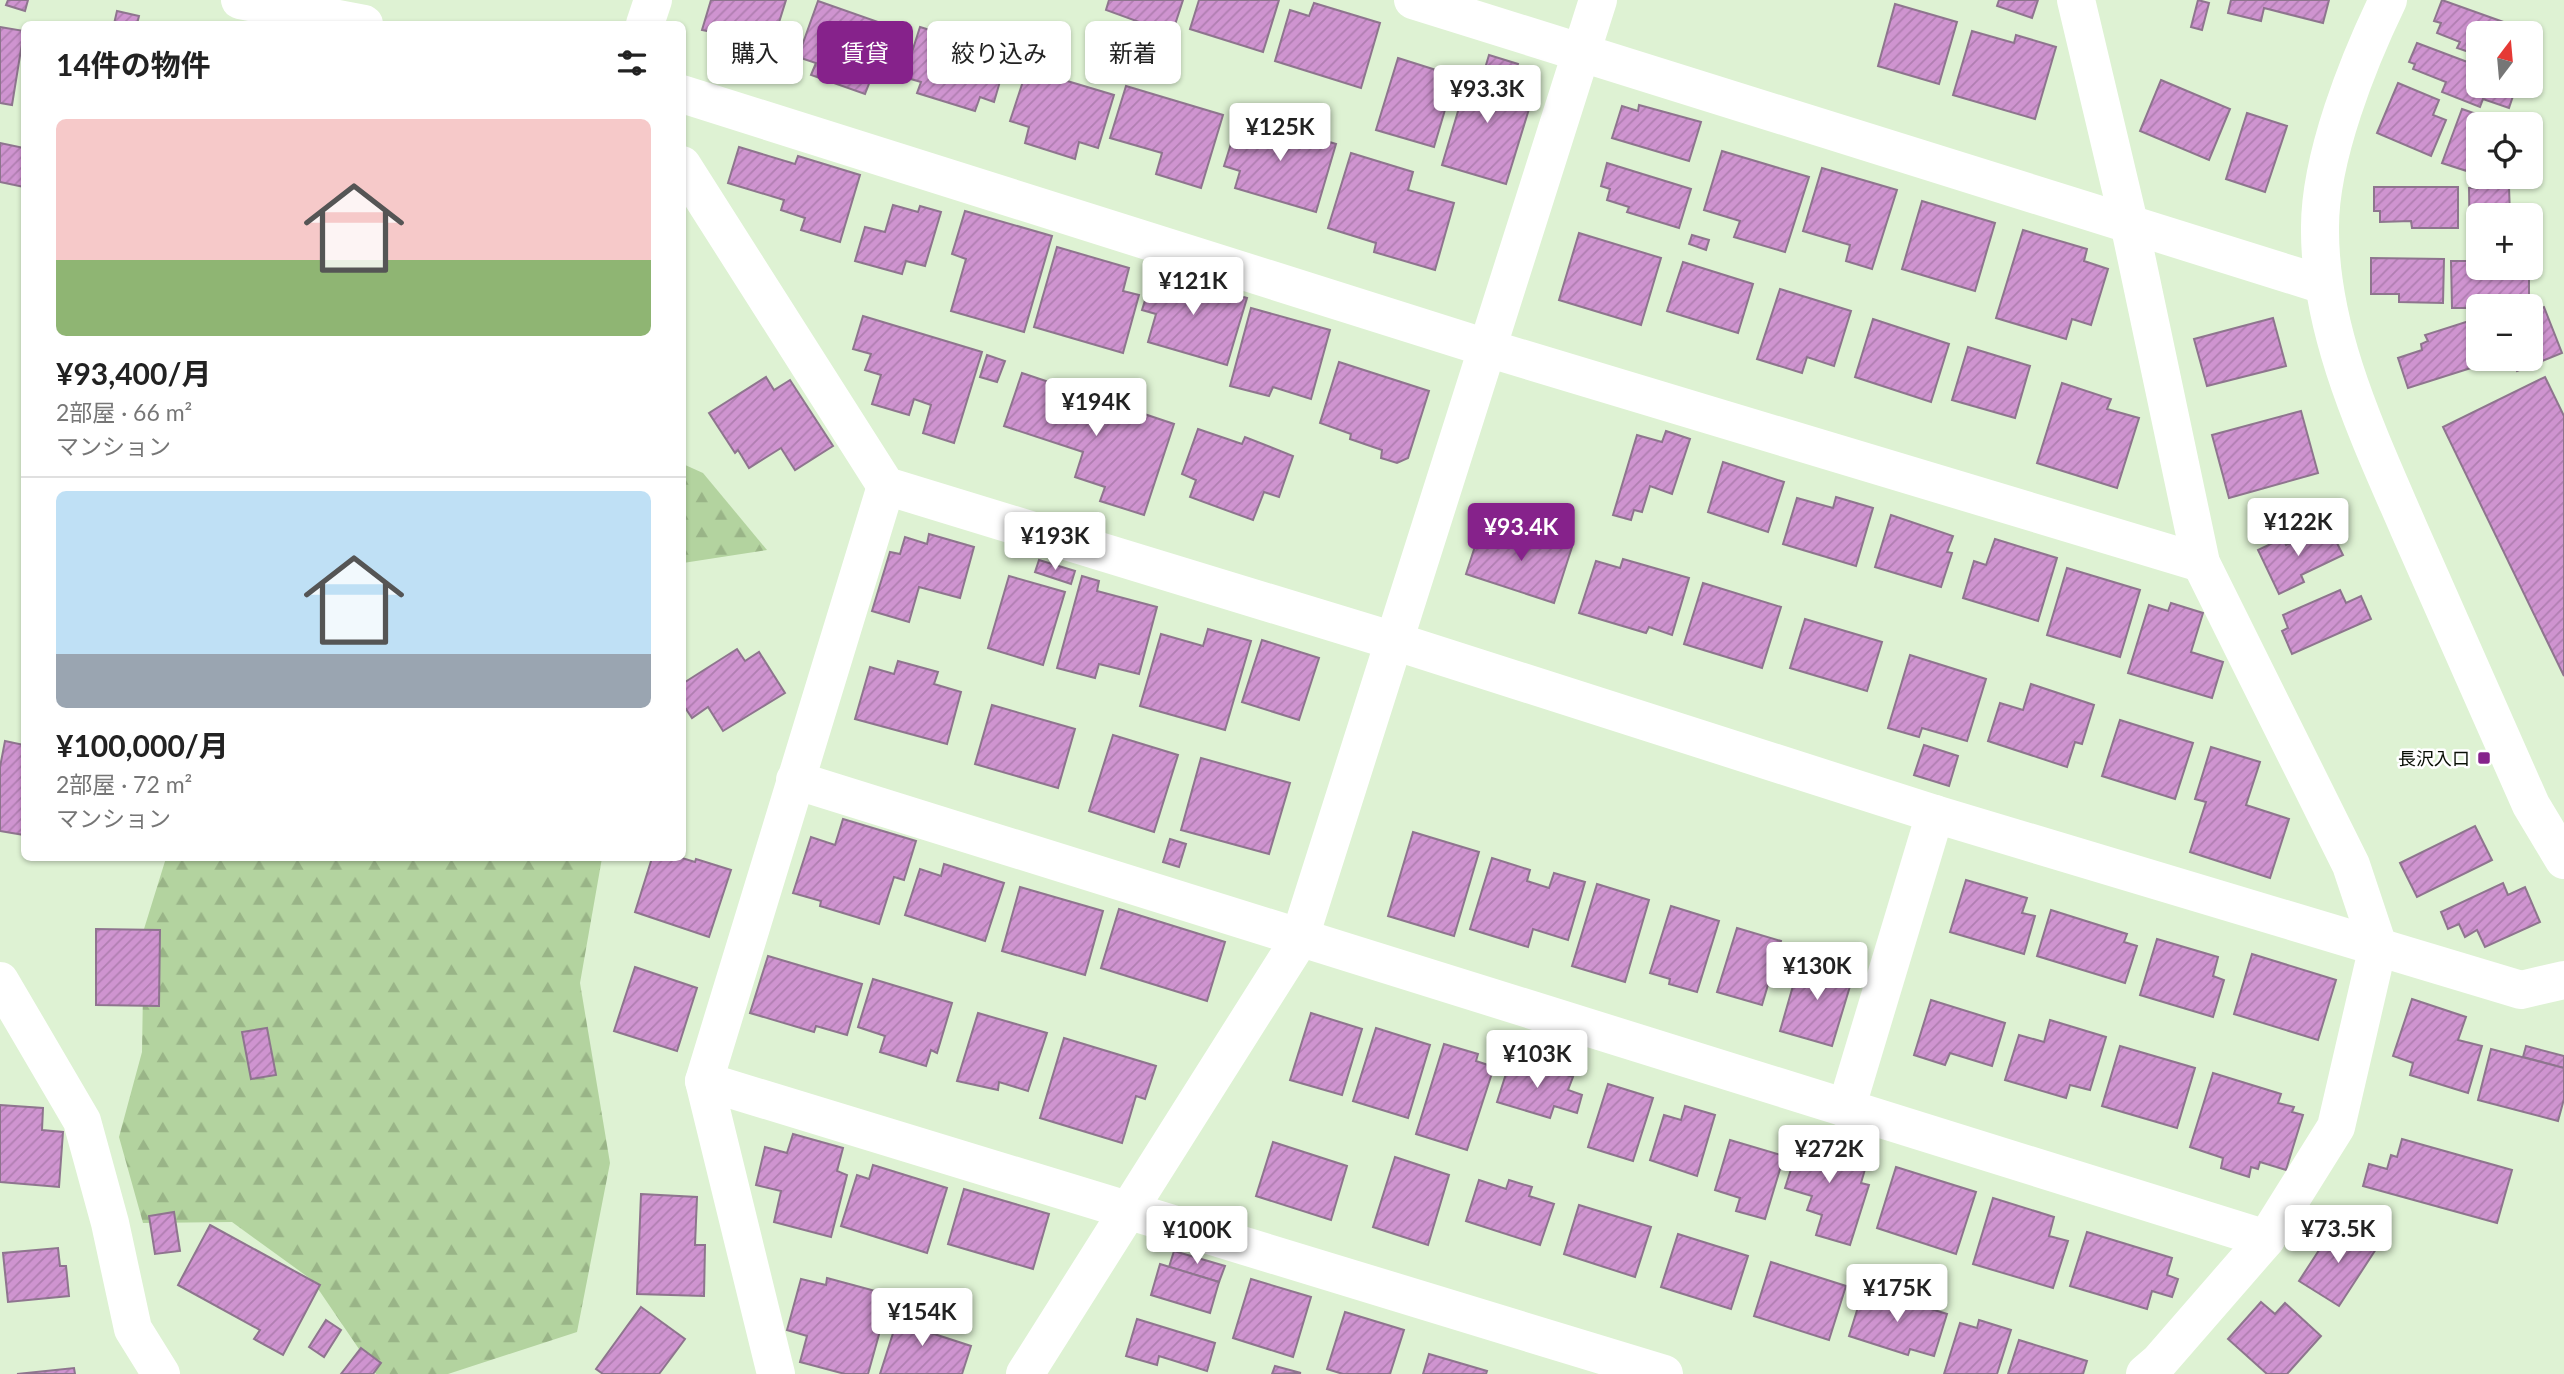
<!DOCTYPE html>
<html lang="ja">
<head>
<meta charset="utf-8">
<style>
	:root { --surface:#fff; --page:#f2f2f2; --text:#222; --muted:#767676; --line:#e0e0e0; --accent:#86228b }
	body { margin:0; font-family:Lato,"Noto Sans JP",sans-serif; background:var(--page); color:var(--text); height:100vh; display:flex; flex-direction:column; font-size:26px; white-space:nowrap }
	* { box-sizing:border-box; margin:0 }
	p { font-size:23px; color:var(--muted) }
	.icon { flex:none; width:38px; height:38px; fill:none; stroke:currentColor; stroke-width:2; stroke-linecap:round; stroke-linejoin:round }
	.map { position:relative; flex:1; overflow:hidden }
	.sheet { position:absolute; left:21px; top:21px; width:665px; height:840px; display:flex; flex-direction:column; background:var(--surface); border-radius:10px; box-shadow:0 2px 5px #0004 }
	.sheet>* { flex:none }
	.banner { position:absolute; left:707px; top:21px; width:665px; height:63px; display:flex; gap:14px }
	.needle { width:46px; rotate:16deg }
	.fabs { position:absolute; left:2466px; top:21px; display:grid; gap:14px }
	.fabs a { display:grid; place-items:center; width:77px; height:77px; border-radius:10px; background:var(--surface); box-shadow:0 2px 5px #0004; font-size:35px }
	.price { position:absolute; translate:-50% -60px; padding:0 16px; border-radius:7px; background:#fff; color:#222; font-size:23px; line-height:46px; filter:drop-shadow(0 2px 4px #0008) }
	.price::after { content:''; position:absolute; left:50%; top:42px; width:21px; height:16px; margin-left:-10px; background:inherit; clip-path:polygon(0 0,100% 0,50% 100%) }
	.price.selected { background:var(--accent); color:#fff }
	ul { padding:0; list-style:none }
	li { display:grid; align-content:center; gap:14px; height:371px; padding:0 35px }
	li+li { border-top:2px solid var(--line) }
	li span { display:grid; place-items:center; height:217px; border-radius:10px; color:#555 }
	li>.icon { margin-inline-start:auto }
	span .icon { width:126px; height:126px; fill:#fffc; stroke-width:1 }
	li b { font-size:30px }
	h2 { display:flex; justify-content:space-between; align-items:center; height:84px; padding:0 35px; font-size:30px }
	.pill { padding:0 24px; border-radius:10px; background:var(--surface); box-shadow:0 2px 5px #0004; font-size:24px; line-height:63px }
	.pill.selected { background:var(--accent); color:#fff }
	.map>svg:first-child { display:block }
	.forest { fill:url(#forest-firs) }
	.building { fill:url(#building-hatch); stroke:#8e758e; stroke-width:2 }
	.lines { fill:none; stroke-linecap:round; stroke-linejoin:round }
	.minor { stroke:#fff; stroke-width:38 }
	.poi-dot { fill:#86228b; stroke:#fff; stroke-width:2.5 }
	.labels { text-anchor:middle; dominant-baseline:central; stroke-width:5; stroke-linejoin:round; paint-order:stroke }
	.poi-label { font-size:18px; fill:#090f05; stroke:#fff; text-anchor:end }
</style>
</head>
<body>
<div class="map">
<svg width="2564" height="1374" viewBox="0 0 2564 1374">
	<defs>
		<pattern id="forest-firs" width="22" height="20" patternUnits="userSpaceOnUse" patternTransform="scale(1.75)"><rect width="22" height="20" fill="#b3d39f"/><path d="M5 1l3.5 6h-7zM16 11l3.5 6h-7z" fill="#99b487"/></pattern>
		<pattern id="building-hatch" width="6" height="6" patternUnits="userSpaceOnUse" patternTransform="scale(1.75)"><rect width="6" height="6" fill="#cf94d0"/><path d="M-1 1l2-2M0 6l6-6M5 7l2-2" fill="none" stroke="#b07eb1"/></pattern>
	</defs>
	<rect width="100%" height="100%" fill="#def2d3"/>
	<g class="forest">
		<polygon points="683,464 703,473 767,550 683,563"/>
		<polygon points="166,858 602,858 580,983 610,1163 577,1332 448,1374 376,1374 312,1280 232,1222 143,1223 119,1137 142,1052 144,929"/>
	</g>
	<g class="building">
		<polygon points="8,0 28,0 25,11 6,5"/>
		<polygon points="711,0 786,0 771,48 765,46 761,60 709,44 712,32 702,30"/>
		<polygon points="1109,0 1183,0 1172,34 1106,10"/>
		<polygon points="1199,0 1279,0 1263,52 1190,29"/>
		<polygon points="1999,0 2038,0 2032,18 1997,6"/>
		<polygon points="2198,0 2209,3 2202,30 2191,27"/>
		<polygon points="2231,0 2329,0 2323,23 2264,8 2261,21 2228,13"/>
		<polygon points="2442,0 2523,29 2522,33 2478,33 2478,55 2457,48 2460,42 2437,33 2441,23 2434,21"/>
		<polygon points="818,1 901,30 884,79 872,76 865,94 811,75 816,63 798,57"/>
		<polygon points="1314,3 1380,23 1361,88 1275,61 1290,10 1309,16"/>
		<polygon points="1895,4 1957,22 1939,84 1878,66"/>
		<polygon points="117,11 139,16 137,24 114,24"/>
		<polygon points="0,27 24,31 12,105 0,103"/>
		<polygon points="920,27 1008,54 994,102 980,97 975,111 917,93 921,82 904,77"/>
		<polygon points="1972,31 2014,43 2016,35 2056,47 2035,119 1953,95"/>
		<polygon points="2417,43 2478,66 2478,86 2516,87 2509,108 2483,99 2480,107 2442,92 2446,82 2413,69 2415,64 2409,62"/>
		<polygon points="1489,55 1518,64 1506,103 1529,109 1506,184 1442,165 1467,81 1480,85"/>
		<polygon points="1398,58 1455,76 1434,147 1376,130"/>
		<polygon points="1027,69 1114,95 1098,148 1079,142 1075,159 1025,143 1029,127 1010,121"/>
		<polygon points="2161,80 2230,109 2209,160 2140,131"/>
		<polygon points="2398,83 2439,100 2433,115 2446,120 2431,156 2377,133"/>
		<polygon points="1126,86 1223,115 1201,188 1156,174 1162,153 1110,138"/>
		<polygon points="1639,105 1701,122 1689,161 1612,138 1622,106 1638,111"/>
		<polygon points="2462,109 2505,124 2478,124 2478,168 2473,173 2442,163"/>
		<polygon points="2247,113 2287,126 2265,192 2226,179"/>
		<polygon points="1240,115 1336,144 1316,212 1235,188 1240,171 1224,166"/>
		<polygon points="0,143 24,148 24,187 0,182"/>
		<polygon points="739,147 795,164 798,156 860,175 840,242 801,230 805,218 781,210 784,200 728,183"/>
		<polygon points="1722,151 1809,177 1785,252 1734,237 1740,221 1704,210"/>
		<polygon points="1351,153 1413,172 1408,190 1454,203 1435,270 1374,252 1376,243 1328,228"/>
		<polygon points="1607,163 1691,189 1679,228 1627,212 1629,207 1607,200 1610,189 1601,186"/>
		<polygon points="1822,168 1897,190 1872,269 1846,261 1850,245 1803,231"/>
		<polygon points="2374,187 2458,187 2458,228 2412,228 2411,221 2380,222 2380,211 2374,211"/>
		<polygon points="2509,187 2510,215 2516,215 2478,215 2478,251 2470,252 2469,188"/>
		<polygon points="1922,201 1995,223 1975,291 1902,269"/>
		<polygon points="893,205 918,212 920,206 941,212 925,266 906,261 902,274 855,261 865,227 885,232"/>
		<polygon points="965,211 1052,236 1024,332 951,311 966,259 952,254"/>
		<polygon points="2023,230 2087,249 2084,261 2108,269 2091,325 2072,319 2066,339 1996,318"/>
		<polygon points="1579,233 1661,258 1641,325 1559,300"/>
		<polygon points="1692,235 1709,240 1706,250 1689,244"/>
		<polygon points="1057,247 1129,268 1123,291 1139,295 1123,353 1034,327"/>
		<polygon points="2371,258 2444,259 2443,303 2399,302 2399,294 2371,294"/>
		<polygon points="2451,261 2478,261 2478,268 2529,268 2529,299 2503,300 2502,304 2480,304 2478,308 2452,308"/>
		<polygon points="1683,262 1753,284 1738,333 1667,311"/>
		<polygon points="1154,271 1247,298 1227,365 1148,342 1156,314 1142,310"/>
		<polygon points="1780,289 1851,311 1834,366 1807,357 1802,373 1757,359"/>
		<polygon points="2530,307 2533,312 2544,307 2562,353 2517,371 2512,359 2530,359"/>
		<polygon points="1251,308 1330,330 1311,399 1273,387 1269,396 1230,386"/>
		<polygon points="863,316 982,352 954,443 923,433 931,405 914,399 909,415 872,404 881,375 865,370 871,354 853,349"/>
		<polygon points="2273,318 2286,366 2207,386 2194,339"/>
		<polygon points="1873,319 1949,344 1931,402 1855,377"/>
		<polygon points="2469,321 2471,328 2478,326 2478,359 2493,361 2408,388 2398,358 2422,350 2421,344 2428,341 2425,335"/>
		<polygon points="1968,347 2030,366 2015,418 1952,400"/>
		<polygon points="987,355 1005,361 997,382 980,377"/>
		<polygon points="1339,362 1429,391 1408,458 1397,463 1381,458 1382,450 1350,439 1351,434 1320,423"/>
		<polygon points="1022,373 1174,424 1144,515 1100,501 1105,487 1075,477 1083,452 1004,426"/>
		<polygon points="766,377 774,390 790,380 833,446 795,470 781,448 749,468 738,450 735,453 709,413"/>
		<polygon points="2545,377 2564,416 2564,676 2443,427"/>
		<polygon points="2062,383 2111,399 2107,409 2139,418 2117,488 2037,463"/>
		<polygon points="2301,411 2318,473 2229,498 2212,435"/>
		<polygon points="1198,429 1242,444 1245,437 1293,456 1279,497 1264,492 1253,520 1190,497 1196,480 1182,474"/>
		<polygon points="1666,431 1690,439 1672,494 1650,486 1642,512 1634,510 1631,520 1613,515 1637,435 1662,442"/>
		<polygon points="1723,462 1784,482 1768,532 1708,512"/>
		<polygon points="1836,497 1873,508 1856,566 1783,544 1797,498 1833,508"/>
		<polygon points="1891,515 1953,536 1947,552 1952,553 1941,587 1875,567"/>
		<polygon points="1498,523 1572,547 1554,603 1466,574 1477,540 1491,545"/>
		<polygon points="2321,529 2325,539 2333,535 2343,555 2301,575 2304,582 2279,594 2258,550 2283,538 2286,545"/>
		<polygon points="929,534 974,547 960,598 919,587 909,622 872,611 890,552 900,554 905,537 927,544"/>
		<polygon points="1995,539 2057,558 2038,621 1963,598 1974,561 1986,565"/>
		<polygon points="1623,559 1689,578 1672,635 1649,627 1646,633 1579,613 1596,561 1620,568"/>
		<polygon points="1039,560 1075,571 1071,584 1035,572"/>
		<polygon points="2067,568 2140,590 2120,657 2047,635"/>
		<polygon points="1009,576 1065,592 1043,665 988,648"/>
		<polygon points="1082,576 1099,581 1097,591 1157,607 1139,674 1099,664 1095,678 1057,668"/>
		<polygon points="1703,583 1781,607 1762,668 1684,644"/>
		<polygon points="2340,590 2346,603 2361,596 2371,619 2292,654 2282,631 2288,628 2283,615"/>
		<polygon points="2171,603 2203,613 2191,652 2223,662 2212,698 2128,673 2149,605 2168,611"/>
		<polygon points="1805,619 1882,642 1867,691 1790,668"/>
		<polygon points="1208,629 1251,641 1225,730 1140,706 1161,634 1203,646"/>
		<polygon points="1262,640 1319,658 1299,720 1242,702"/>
		<polygon points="737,649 745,661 759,652 785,693 723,731 708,707 692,718 682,703 682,684"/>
		<polygon points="1910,655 1986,679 1967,741 1922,728 1919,737 1888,728"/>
		<polygon points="898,661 938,672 934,684 961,692 947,744 855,719 870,667 894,674"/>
		<polygon points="2031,684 2094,705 2082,744 2075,742 2067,767 1988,741 2000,703 2023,710"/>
		<polygon points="992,705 1075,729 1058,788 975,764"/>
		<polygon points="2120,720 2193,743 2175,799 2102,776"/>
		<polygon points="1113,735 1178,755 1154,832 1089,811"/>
		<polygon points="5,741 24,745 24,835 0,831 0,767"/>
		<polygon points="1924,745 1958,756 1949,786 1914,775"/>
		<polygon points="2211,747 2260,762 2246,805 2289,819 2270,878 2190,852 2206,802 2195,799"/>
		<polygon points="1201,758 1290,783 1269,854 1181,830"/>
		<polygon points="843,819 916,841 904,880 894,877 879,924 820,906 821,901 793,893 811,837 835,845"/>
		<polygon points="2475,826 2492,860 2417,897 2400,863"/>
		<polygon points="1413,832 1479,852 1454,936 1388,916"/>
		<polygon points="1170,839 1186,844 1179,867 1163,862"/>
		<polygon points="652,858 682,858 695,862 696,859 731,870 709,937 635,912"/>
		<polygon points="1492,858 1530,870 1527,881 1549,888 1554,873 1585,882 1568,940 1533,929 1528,947 1470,929"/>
		<polygon points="944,864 1004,883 985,941 905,915 920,869 941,876"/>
		<polygon points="1966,880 2027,898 2022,913 2035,916 2024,954 1950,932"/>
		<polygon points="2503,883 2508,895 2525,887 2540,922 2485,947 2477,930 2465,937 2459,924 2448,929 2441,912"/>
		<polygon points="1597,884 1649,900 1625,982 1572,966"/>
		<polygon points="1020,887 1103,911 1085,975 1002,951"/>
		<polygon points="1671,906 1719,921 1697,992 1669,984 1670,979 1650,973"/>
		<polygon points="1119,909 1225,942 1207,1001 1101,968"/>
		<polygon points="2051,910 2127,934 2124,942 2137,946 2125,983 2037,956"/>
		<polygon points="1737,928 1781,941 1762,1005 1717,992"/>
		<polygon points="96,929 160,930 159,1006 96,1005"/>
		<polygon points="2157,939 2218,957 2213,976 2224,980 2213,1017 2140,995"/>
		<polygon points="2252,954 2336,980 2318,1040 2234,1014"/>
		<polygon points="768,956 862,984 847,1035 816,1026 814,1032 750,1013"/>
		<polygon points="1801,958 1854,973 1832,1046 1780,1031"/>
		<polygon points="635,967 697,988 677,1051 614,1031"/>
		<polygon points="873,979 952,1003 937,1053 931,1050 926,1066 880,1052 885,1036 858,1027"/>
		<polygon points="2412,999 2466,1017 2458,1040 2482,1046 2468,1093 2410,1075 2413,1063 2393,1056"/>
		<polygon points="1931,1000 2005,1023 1992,1066 1950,1053 1945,1065 1914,1055"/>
		<polygon points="978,1013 1047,1033 1028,1091 999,1082 998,1090 957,1081"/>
		<polygon points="1311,1013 1362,1029 1342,1095 1290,1080"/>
		<polygon points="2050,1020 2106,1037 2090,1090 2070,1085 2066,1098 2005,1080 2019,1035 2044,1042"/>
		<polygon points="267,1028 276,1075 251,1079 242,1032"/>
		<polygon points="1376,1028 1430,1045 1408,1118 1353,1101"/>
		<polygon points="1064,1038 1156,1066 1145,1099 1136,1096 1122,1143 1040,1118"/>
		<polygon points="1444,1044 1478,1054 1476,1061 1494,1067 1467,1150 1416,1134"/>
		<polygon points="2120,1046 2195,1068 2177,1128 2102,1106"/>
		<polygon points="2526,1046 2564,1056 2564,1068 2523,1057"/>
		<polygon points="2491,1049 2564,1068 2564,1099 2558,1121 2478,1100"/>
		<polygon points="1511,1058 1573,1077 1568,1090 1582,1095 1577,1113 1554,1106 1550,1118 1497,1102"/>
		<polygon points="2213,1073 2281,1094 2278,1103 2294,1107 2292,1112 2303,1115 2286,1170 2260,1162 2258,1169 2251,1167 2249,1177 2221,1168 2223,1158 2190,1147"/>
		<polygon points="1608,1084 1653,1098 1633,1161 1588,1147"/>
		<polygon points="0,1105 43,1108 42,1130 63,1132 59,1187 0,1182"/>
		<polygon points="1685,1106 1715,1115 1697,1176 1650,1160 1664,1115 1681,1120"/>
		<polygon points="1804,1129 1845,1142 1840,1157 1866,1166 1861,1183 1869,1185 1850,1245 1816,1235 1822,1215 1807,1210 1812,1196 1785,1188"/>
		<polygon points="793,1134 843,1148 837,1171 847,1175 831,1237 774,1222 781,1191 756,1185 765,1147 787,1153"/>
		<polygon points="2402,1139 2512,1170 2497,1223 2363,1186 2369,1164 2387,1169 2391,1155 2397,1157"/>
		<polygon points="1730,1140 1784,1156 1765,1219 1736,1211 1740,1198 1715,1190"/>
		<polygon points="1273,1142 1347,1166 1331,1220 1256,1196"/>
		<polygon points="1395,1157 1449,1175 1428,1245 1373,1227"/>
		<polygon points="873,1165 947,1188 927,1253 841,1226 857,1175 869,1179"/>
		<polygon points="1896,1167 1976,1192 1956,1254 1877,1228"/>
		<polygon points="1479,1180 1506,1189 1509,1180 1532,1187 1529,1196 1554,1204 1540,1245 1466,1221"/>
		<polygon points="964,1189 1049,1214 1033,1269 948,1244"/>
		<polygon points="641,1194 697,1197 695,1245 705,1245 704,1296 637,1294"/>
		<polygon points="1993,1198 2054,1217 2049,1236 2068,1241 2053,1288 1973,1264"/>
		<polygon points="1579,1205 1651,1227 1635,1277 1564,1254"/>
		<polygon points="174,1212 180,1251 155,1254 149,1216"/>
		<polygon points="2336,1224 2376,1249 2339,1306 2299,1281"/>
		<polygon points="210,1225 320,1285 283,1355 254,1339 260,1330 178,1285"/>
		<polygon points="2087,1232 2172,1258 2167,1275 2178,1279 2172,1297 2152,1291 2147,1309 2070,1286"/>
		<polygon points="1678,1234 1748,1256 1731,1309 1661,1287"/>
		<polygon points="58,1248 60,1266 66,1266 69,1296 8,1302 3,1253"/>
		<polygon points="1174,1251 1225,1266 1219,1282 1169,1267"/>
		<polygon points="1771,1262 1846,1286 1829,1340 1754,1316"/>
		<polygon points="1160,1264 1219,1282 1210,1313 1151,1295"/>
		<polygon points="827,1278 890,1295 868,1374 845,1374 800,1362 807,1336 787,1330 801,1279 826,1285"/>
		<polygon points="1251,1279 1311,1297 1293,1357 1233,1338"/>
		<polygon points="1864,1288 1947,1314 1934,1356 1910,1349 1908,1355 1849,1336"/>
		<polygon points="2261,1302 2275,1314 2285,1303 2321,1336 2287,1374 2267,1374 2228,1339"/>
		<polygon points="902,1305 931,1314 925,1331 971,1346 962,1374 880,1374"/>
		<polygon points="641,1307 685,1339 659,1374 603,1374 596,1369"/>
		<polygon points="1345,1312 1404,1330 1390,1374 1343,1374 1327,1369"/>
		<polygon points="1137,1319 1215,1343 1207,1371 1159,1356 1157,1365 1126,1356"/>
		<polygon points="326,1320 341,1330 324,1357 309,1347"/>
		<polygon points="1979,1320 2011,1330 1997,1374 1944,1374 1960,1323 1977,1328"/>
		<polygon points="2019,1340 2087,1361 2083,1374 2008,1374"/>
		<polygon points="361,1348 381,1363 373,1374 341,1374"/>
		<polygon points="1429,1354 1487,1371 1486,1374 1423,1374"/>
		<polygon points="1275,1366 1301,1373 1272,1374"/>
		<polygon points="74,1368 75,1374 17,1374"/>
	</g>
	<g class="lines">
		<g class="minor">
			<polyline points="240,0 364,24"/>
			<polyline points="1413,0 2324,285"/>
			<polyline points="2076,0 2129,223 2201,563 2351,865 2378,946 2336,1127 2266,1239 2159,1362 2145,1374"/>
			<path d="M2388,0c-30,62 -68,157 -68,227 -1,105 48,207 89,302 40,92 81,184 122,276l33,55"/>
			<polyline points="645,24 653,0"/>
			<polyline points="682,94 1487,348 2201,563"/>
			<polyline points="682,165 886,486 1394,641 1935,814 2521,990 2564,980"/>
			<polyline points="795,780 2266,1239"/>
			<polyline points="0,981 82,1121 110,1223 133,1329 161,1374"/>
			<polyline points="704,1081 1664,1374"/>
			<polyline points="1846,1109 1935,814"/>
			<polyline points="776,1374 704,1081 886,486"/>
			<polyline points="1025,1374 1299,940 1598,0"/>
		</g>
	</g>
	<rect class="poi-dot" x="2477" y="751" width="14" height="14" rx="3.5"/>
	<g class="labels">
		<g class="poi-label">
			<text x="2470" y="758">長沢入口</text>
		</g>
	</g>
</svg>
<div class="fabs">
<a><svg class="needle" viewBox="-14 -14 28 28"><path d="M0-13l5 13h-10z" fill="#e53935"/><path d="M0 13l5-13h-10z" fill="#767676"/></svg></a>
<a><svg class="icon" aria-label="locate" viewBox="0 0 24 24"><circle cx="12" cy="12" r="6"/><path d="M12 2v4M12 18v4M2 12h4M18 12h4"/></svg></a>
<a>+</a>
<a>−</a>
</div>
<b class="price" style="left:1487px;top:125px">¥93.3K</b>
<b class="price" style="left:1280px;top:163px">¥125K</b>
<b class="price" style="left:1193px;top:317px">¥121K</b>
<b class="price" style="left:1096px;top:438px">¥194K</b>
<b class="price" style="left:2298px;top:558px">¥122K</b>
<b class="price selected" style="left:1521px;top:563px">¥93.4K</b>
<b class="price" style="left:1055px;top:572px">¥193K</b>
<b class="price" style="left:1817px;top:1002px">¥130K</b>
<b class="price" style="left:1537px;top:1090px">¥103K</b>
<b class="price" style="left:1829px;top:1185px">¥272K</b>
<b class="price" style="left:2338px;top:1265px">¥73.5K</b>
<b class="price" style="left:1197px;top:1266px">¥100K</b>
<b class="price" style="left:1897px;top:1324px">¥175K</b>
<b class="price" style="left:922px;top:1348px">¥154K</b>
<div class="banner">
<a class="pill">購入</a>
<a class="pill selected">賃貸</a>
<a class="pill">絞り込み</a>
<a class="pill">新着</a>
</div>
<section class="sheet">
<h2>14件の物件<svg class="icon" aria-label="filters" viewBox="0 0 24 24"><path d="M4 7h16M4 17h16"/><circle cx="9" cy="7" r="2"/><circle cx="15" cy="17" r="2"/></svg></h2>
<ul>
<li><span style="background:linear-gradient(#f6c9c9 65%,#8fb573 0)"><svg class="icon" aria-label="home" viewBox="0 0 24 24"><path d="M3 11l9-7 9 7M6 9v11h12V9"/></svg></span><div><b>¥93,400/月</b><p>2部屋 · 66 m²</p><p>マンション</p></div></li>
<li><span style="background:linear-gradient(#bfe0f5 75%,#9aa5b1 0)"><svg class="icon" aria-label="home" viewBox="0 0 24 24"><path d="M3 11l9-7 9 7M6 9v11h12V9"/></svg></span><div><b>¥100,000/月</b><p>2部屋 · 72 m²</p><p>マンション</p></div></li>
</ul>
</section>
</div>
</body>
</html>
